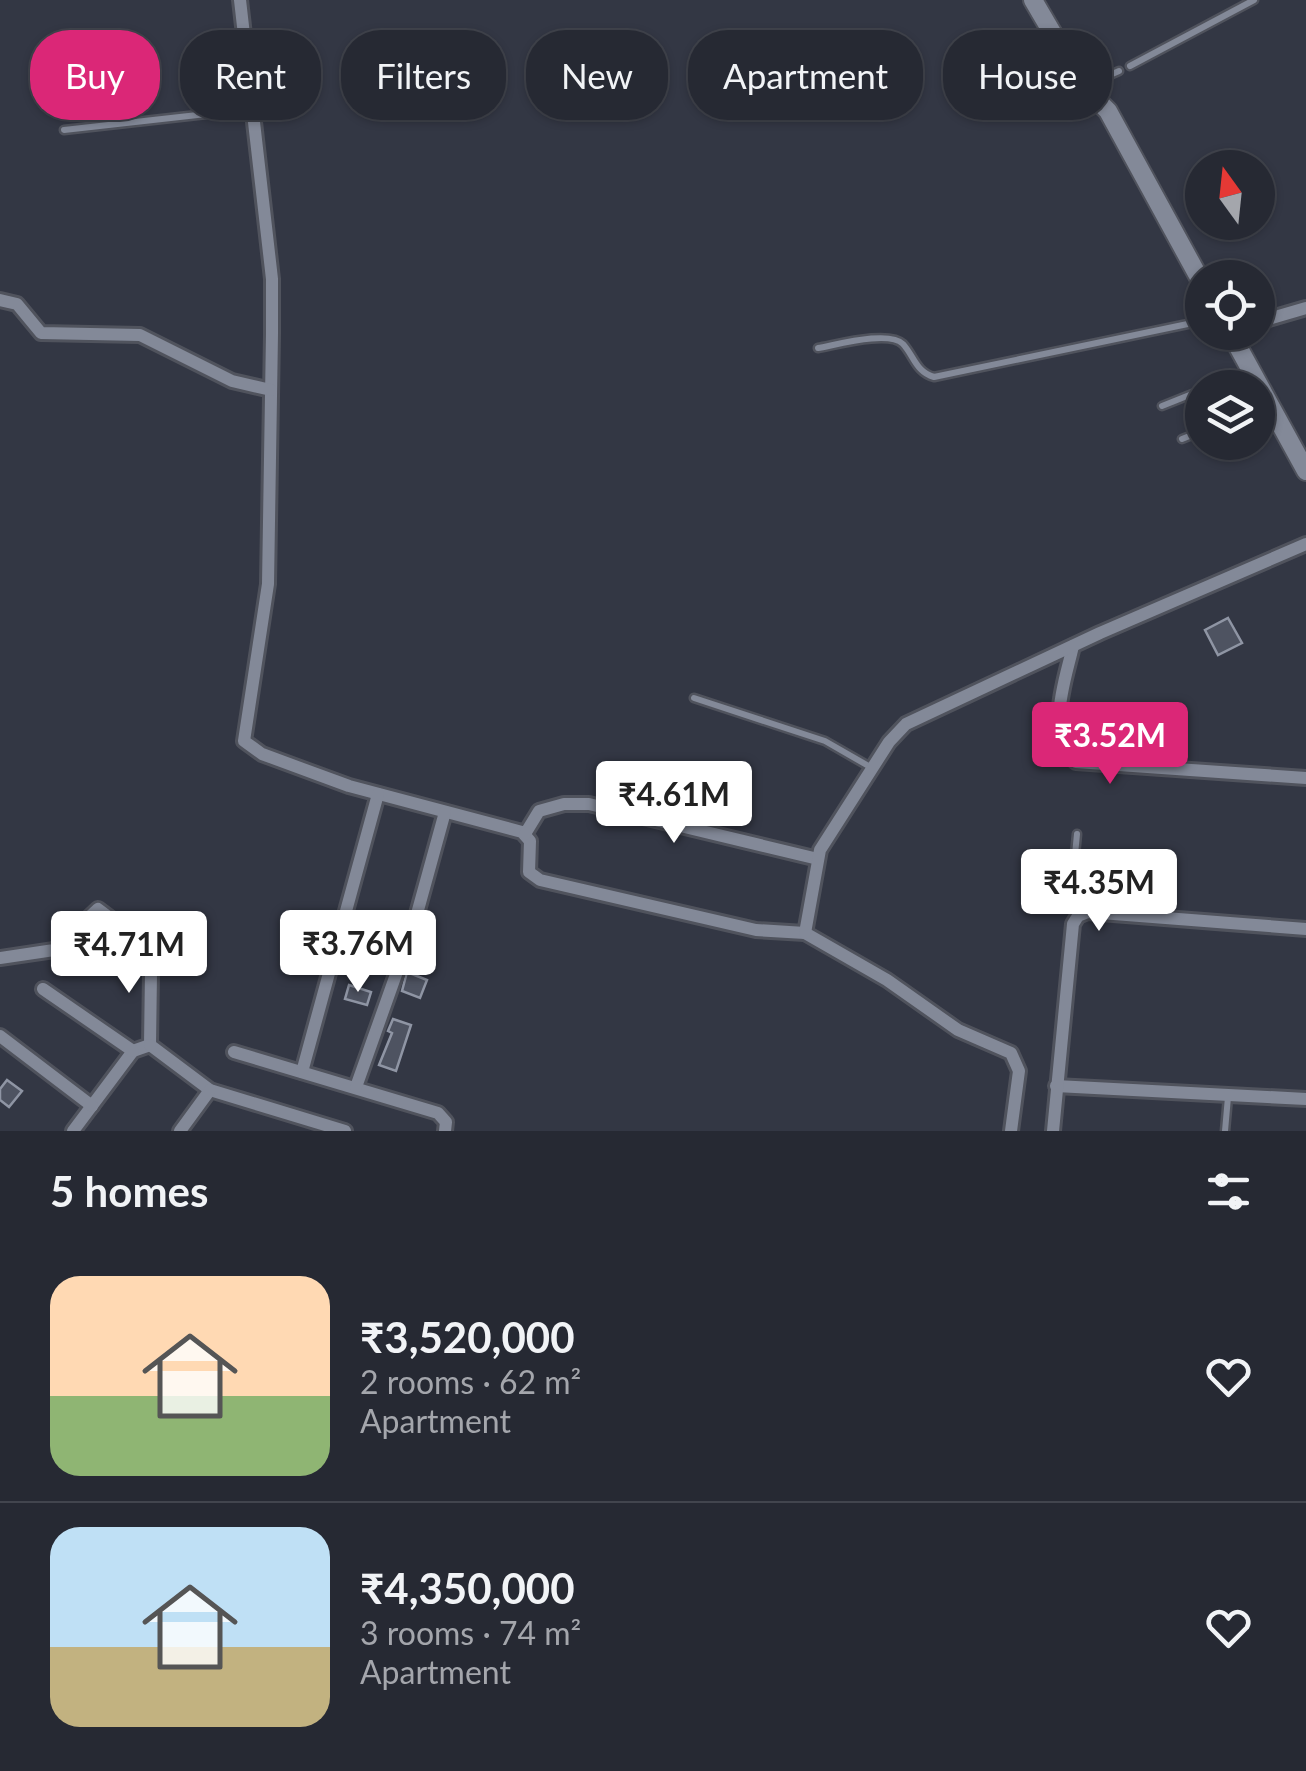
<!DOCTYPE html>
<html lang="en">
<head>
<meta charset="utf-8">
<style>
	:root { --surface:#262933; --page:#32353f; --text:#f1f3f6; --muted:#a4a6ac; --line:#42454e; --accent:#db2777 }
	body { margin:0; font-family:Lato,sans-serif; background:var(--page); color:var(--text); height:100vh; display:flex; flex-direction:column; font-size:38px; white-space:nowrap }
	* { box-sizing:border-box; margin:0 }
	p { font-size:32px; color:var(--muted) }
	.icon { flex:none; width:55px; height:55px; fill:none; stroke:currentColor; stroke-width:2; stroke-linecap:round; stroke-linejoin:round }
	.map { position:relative; height:1131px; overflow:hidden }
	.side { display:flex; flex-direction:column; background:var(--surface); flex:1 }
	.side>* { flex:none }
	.top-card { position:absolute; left:30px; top:30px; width:1248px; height:90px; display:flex; gap:20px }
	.needle { width:65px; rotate:345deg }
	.fabs { position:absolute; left:1185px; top:150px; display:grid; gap:20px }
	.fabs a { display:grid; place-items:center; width:90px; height:90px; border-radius:50%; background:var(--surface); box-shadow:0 2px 8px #0004,0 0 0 2px var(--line); font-size:50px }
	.price { position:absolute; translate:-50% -85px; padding:0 22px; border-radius:10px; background:#fff; color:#222; font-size:32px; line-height:65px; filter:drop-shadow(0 2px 5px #0008) }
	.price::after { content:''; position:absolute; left:50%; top:60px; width:30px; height:22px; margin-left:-15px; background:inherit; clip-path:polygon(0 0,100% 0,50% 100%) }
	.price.on { background:var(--accent); color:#fff }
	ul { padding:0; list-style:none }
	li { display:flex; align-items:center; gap:30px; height:250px; padding:0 50px }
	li+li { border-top:2px solid var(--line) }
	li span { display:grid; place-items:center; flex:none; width:280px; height:200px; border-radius:30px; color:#555 }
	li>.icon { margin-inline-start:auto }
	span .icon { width:120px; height:120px; fill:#fffc; stroke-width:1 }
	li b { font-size:42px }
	h2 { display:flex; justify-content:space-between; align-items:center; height:120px; padding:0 50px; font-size:42px }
	.tag { padding:0 35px; border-radius:40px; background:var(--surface); box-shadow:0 2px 8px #0004,0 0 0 2px var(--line); font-size:35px; line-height:90px }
	.tag.on { background:var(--accent); color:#fff }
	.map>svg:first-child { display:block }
	.building { fill:#4e5361; stroke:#8f95a4; stroke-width:2.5 }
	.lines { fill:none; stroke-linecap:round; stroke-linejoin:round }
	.service-casing { stroke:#50535d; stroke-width:11 }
	.minor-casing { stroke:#50535d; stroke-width:18 }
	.secondary-casing { stroke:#50535d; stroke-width:22 }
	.service { stroke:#838998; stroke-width:6 }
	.minor { stroke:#838998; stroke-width:12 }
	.secondary { stroke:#838998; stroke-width:18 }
</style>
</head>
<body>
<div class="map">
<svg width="1306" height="1131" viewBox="0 0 1306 1131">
	<rect width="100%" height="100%" fill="#333744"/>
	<g class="building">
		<polygon points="1228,618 1242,643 1218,655 1205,630"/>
		<polygon points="407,972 427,980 420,998 402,991"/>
		<polygon points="349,985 371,992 367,1005 345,999"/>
		<polygon points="393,1019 411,1025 396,1071 379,1065 392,1033 388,1031"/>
		<polygon points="7,1080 22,1091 9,1107 0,1100 0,1089"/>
	</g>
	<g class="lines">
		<defs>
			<g id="service">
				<polyline points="1130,66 1254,0"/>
				<polyline points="1085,86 1119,71"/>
				<polyline points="64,130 251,109"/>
				<path d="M818,348c18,-3 71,-18 85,-4 11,12 13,28 31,33l268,-56"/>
				<polyline points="1208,388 1249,371"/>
				<polyline points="1162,406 1202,390"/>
				<polyline points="1182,439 1202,431"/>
				<polyline points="694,698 825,741 872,768"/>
				<polyline points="1076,917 1071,896 1077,834"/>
				<polyline points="1225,1131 1228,1097"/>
			</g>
			<g id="minor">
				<polyline points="240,0 272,279 272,334 268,584 244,741 262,754 349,786 522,832 530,841 529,872 540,880 756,930 805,933 887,980 958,1030 1011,1053 1019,1071 1011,1131"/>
				<polyline points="0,300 17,304 41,333 140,335 232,381 271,390"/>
				<polyline points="1258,322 1306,308"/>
				<path d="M1073,646c-8,36 -28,86 3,116l230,16"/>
				<polyline points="525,834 539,811 564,804 589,804 818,859"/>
				<polyline points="805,933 820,850 889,742 906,724 1100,633 1306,544"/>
				<polyline points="0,958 54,950 98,909 110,918 151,973 150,1045 133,1051 73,1131"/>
				<polyline points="43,989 133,1051"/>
				<polyline points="0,1036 92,1106"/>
				<polyline points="150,1045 210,1090 345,1131"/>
				<polyline points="234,1052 438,1113 446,1122 445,1131"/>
				<polyline points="302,1072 378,794"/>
				<polyline points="1056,1086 1306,1099"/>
				<polyline points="356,1087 415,921 445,812"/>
				<polyline points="180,1131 210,1090"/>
				<polyline points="1053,1131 1073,924 1078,916 1088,912 1306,929"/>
			</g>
			<g id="secondary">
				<polyline points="1033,0 1084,87 1108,111 1202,283"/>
				<polyline points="1230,332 1306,471"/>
			</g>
		</defs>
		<use href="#service" class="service-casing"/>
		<use href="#minor" class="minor-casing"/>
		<use href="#secondary" class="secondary-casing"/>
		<use href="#service" class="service"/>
		<use href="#minor" class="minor"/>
		<use href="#secondary" class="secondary"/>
	</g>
</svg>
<div class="fabs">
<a><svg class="needle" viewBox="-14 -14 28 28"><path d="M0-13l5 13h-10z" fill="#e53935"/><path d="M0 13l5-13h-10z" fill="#a4a6ac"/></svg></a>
<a><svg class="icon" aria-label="locate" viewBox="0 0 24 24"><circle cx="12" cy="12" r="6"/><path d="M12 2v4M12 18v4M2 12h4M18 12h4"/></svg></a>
<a><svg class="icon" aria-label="layers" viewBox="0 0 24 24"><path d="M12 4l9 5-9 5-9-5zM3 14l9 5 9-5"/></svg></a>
</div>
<b class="price on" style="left:1110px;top:787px">₹3.52M</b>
<b class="price" style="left:674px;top:846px">₹4.61M</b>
<b class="price" style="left:1099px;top:934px">₹4.35M</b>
<b class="price" style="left:358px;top:995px">₹3.76M</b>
<b class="price" style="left:129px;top:996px">₹4.71M</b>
<div class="top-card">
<a class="tag on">Buy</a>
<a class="tag">Rent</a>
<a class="tag">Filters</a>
<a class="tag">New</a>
<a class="tag">Apartment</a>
<a class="tag">House</a>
</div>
</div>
<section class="side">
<h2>5 homes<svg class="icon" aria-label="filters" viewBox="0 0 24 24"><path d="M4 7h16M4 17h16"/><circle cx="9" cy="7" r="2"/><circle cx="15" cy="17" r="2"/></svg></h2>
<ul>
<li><span style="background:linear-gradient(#ffd9b3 60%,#8fb573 0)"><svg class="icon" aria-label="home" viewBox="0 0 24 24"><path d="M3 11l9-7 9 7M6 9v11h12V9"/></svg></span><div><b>₹3,520,000</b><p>2 rooms · 62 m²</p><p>Apartment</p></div><svg class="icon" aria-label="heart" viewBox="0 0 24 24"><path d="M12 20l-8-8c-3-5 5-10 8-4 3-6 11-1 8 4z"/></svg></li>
<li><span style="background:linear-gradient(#bfe0f5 60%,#c2b280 0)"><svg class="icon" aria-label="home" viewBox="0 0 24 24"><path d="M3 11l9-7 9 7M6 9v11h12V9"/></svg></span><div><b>₹4,350,000</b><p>3 rooms · 74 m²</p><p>Apartment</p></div><svg class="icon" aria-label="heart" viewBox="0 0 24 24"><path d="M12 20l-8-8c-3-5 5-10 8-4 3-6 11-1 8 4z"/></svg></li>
</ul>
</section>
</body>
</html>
